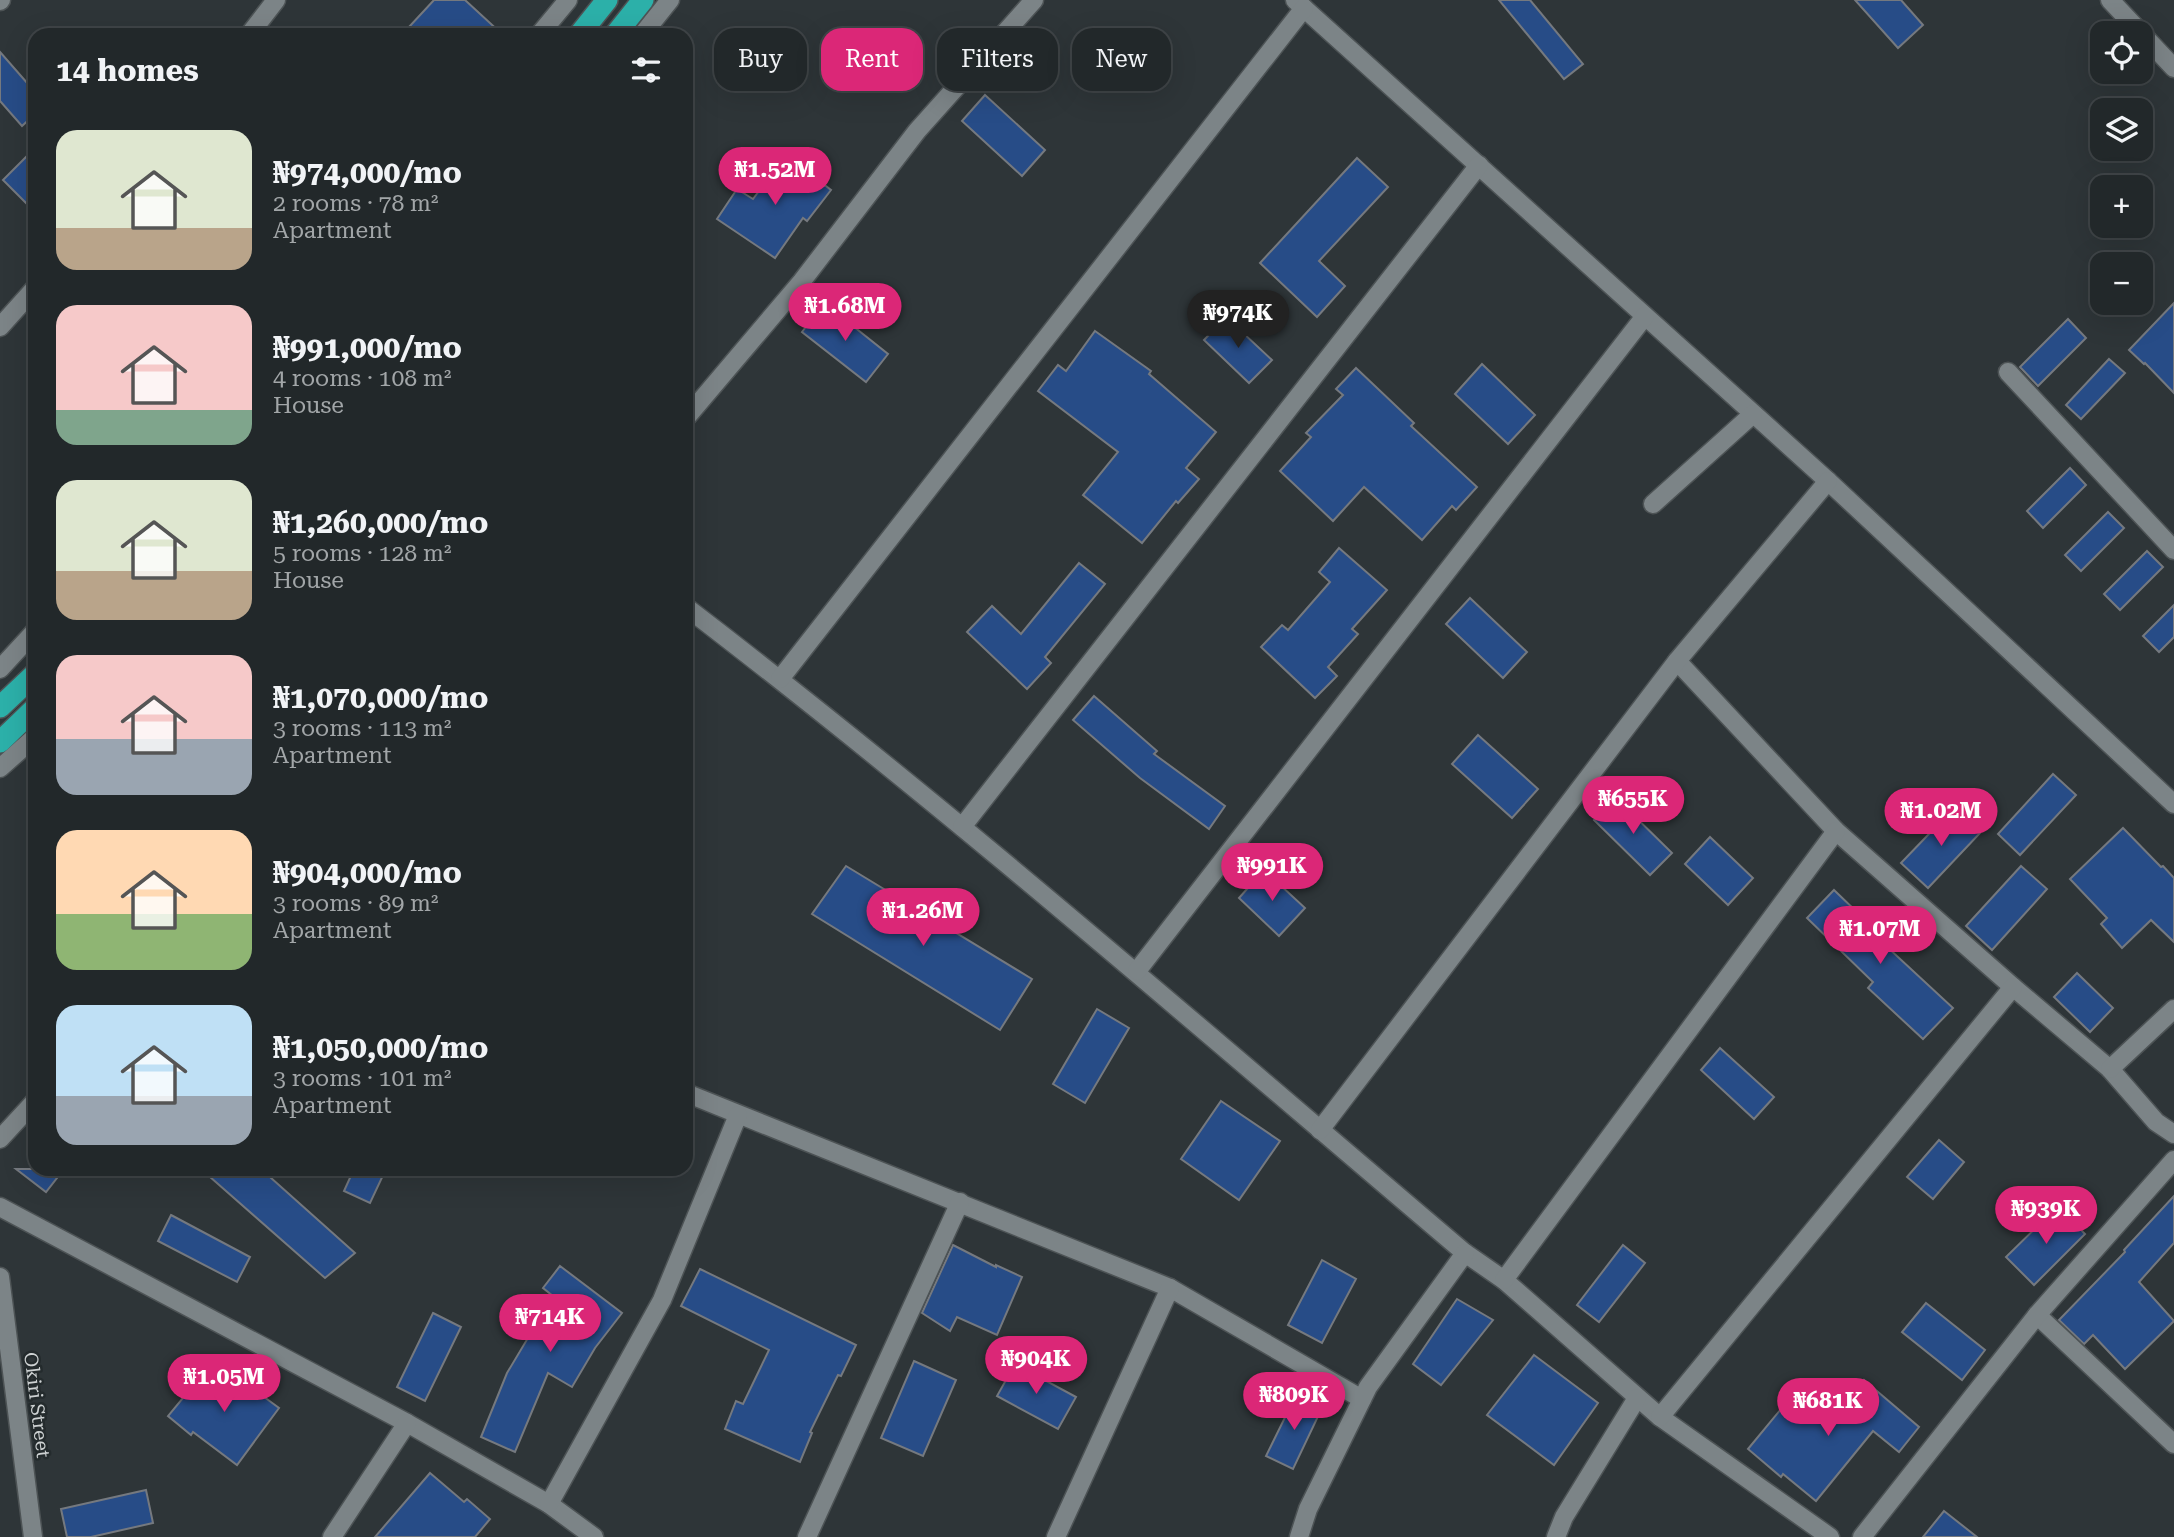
<!DOCTYPE html>
<html lang="en">
<head>
<meta charset="utf-8">
<style>
	:root { --surface:#22282a; --page:#2a3032; --text:#f1f3f6; --muted:#a2a6a8; --line:#3f4447; --accent:#db2777 }
	body { margin:0; font-family:"Roboto Serif",serif; background:var(--page); color:var(--text); height:100vh; display:flex; flex-direction:column; font-size:26px; white-space:nowrap }
	* { box-sizing:border-box; margin:0 }
	p { font-size:23px; color:var(--muted) }
	.icon { flex:none; width:38px; height:38px; fill:none; stroke:currentColor; stroke-width:2; stroke-linecap:round; stroke-linejoin:round }
	.map { position:relative; flex:1; overflow:hidden }
	.side { position:absolute; left:28px; top:28px; width:665px; height:1148px; display:flex; flex-direction:column; background:var(--surface); border-radius:21px; box-shadow:0 7px 28px #0002,0 0 0 2px var(--line) }
	.side>* { flex:none }
	.hud { position:absolute; left:714px; top:28px; width:665px; height:63px; display:flex; gap:14px }
	.buttons { position:absolute; left:2090px; top:21px; display:grid; gap:14px }
	.buttons a { display:grid; place-items:center; width:63px; height:63px; border-radius:14px; background:var(--surface); box-shadow:0 7px 28px #0002,0 0 0 2px var(--line); font-size:35px }
	.price { position:absolute; translate:-50% -60px; padding:0 16px; border-radius:24px; background:var(--accent); color:#fff; font-size:23px; line-height:46px; filter:drop-shadow(0 2px 4px #0008) }
	.price::after { content:''; position:absolute; left:50%; top:42px; width:21px; height:16px; margin-left:-10px; background:inherit; clip-path:polygon(0 0,100% 0,50% 100%) }
	.price.on { background:#222; color:#fff }
	ul { padding:0; list-style:none }
	li { display:flex; align-items:center; gap:21px; height:175px; padding:0 28px }
	li span { display:grid; place-items:center; flex:none; width:196px; height:140px; border-radius:21px; color:#555 }
	li>.icon { margin-inline-start:auto }
	span .icon { width:84px; height:84px; fill:#fffc; stroke-width:1 }
	li b { font-size:30px }
	h2 { display:flex; justify-content:space-between; align-items:center; height:84px; padding:0 28px; font-size:30px }
	.chip { padding:0 24px; border-radius:21px; background:var(--surface); box-shadow:0 7px 28px #0002,0 0 0 2px var(--line); font-size:24px; line-height:63px }
	.chip.on { background:var(--accent); color:#fff }
	.map>svg:first-child { display:block }
	.building { fill:#274c87; stroke:#75797f; stroke-width:2 }
	.lines { fill:none; stroke-linecap:round; stroke-linejoin:round }
	.minor-casing { stroke:#4d5355; stroke-width:21 }
	.highway-casing { stroke:#4d5355; stroke-width:24 }
	.minor { stroke:#7c8487; stroke-width:18 }
	.highway { stroke:#2cb0a9; stroke-width:21 }
	.labels { text-anchor:middle; dominant-baseline:central; stroke-width:5; stroke-linejoin:round; paint-order:stroke }
	.street-label { font-size:19px; fill:#ced2d3; stroke:#242b2d }
</style>
</head>
<body>
<div class="map">
<svg width="2174" height="1537" viewBox="0 0 2174 1537">
	<rect width="100%" height="100%" fill="#2e3538"/>
	<g class="building">
		<polygon points="434,0 465,0 503,35 418,35 409,27"/>
		<polygon points="1499,0 1530,0 1583,64 1564,79"/>
		<polygon points="1855,0 1901,0 1923,25 1898,48"/>
		<polygon points="0,52 35,92 35,114 22,126 0,101"/>
		<polygon points="985,95 1045,150 1022,176 962,121"/>
		<polygon points="35,148 35,212 3,180"/>
		<polygon points="786,155 831,190 807,221 803,218 775,258 717,219 737,189 753,199"/>
		<polygon points="1357,158 1388,187 1319,261 1345,286 1317,317 1260,263"/>
		<polygon points="824,303 888,354 866,382 802,332"/>
		<polygon points="2174,303 2174,393 2145,363 2144,364 2129,350"/>
		<polygon points="1226,317 1272,360 1249,383 1204,340"/>
		<polygon points="2068,319 2086,338 2038,386 2020,367"/>
		<polygon points="1095,331 1151,371 1149,374 1216,432 1186,468 1199,479 1178,503 1176,501 1142,543 1083,495 1118,452 1038,391 1058,365 1066,371"/>
		<polygon points="2109,359 2125,373 2081,419 2066,405"/>
		<polygon points="1482,364 1535,415 1508,444 1455,394"/>
		<polygon points="1356,368 1414,423 1411,426 1477,487 1456,510 1452,506 1422,540 1364,487 1333,521 1280,471 1311,437 1306,433 1343,395 1336,389"/>
		<polygon points="2070,468 2086,485 2043,528 2027,511"/>
		<polygon points="2108,512 2124,528 2081,571 2065,555"/>
		<polygon points="1339,548 1387,590 1352,629 1358,634 1328,667 1337,676 1315,698 1261,647 1282,625 1288,630 1330,582 1319,572"/>
		<polygon points="2147,551 2163,567 2120,610 2104,594"/>
		<polygon points="1079,563 1105,584 1045,657 1051,663 1027,689 967,632 992,606 1021,634"/>
		<polygon points="1470,598 1527,652 1503,678 1446,624"/>
		<polygon points="2174,605 2174,637 2159,652 2143,636"/>
		<polygon points="1094,696 1157,751 1154,754 1225,806 1209,829 1140,778 1073,720"/>
		<polygon points="1478,735 1538,789 1512,818 1452,764"/>
		<polygon points="2053,774 2076,795 2020,855 1998,834"/>
		<polygon points="1616,798 1672,853 1650,875 1594,820"/>
		<polygon points="1954,808 1980,833 1928,888 1901,863"/>
		<polygon points="2123,828 2161,867 2163,866 2174,878 2174,942 2151,920 2122,948 2101,924 2107,918 2070,879"/>
		<polygon points="1710,837 1753,878 1728,905 1685,864"/>
		<polygon points="846,866 1032,979 1000,1030 812,914"/>
		<polygon points="2021,866 2047,889 1992,950 1966,926"/>
		<polygon points="1264,870 1305,908 1279,936 1239,898"/>
		<polygon points="1834,890 1888,942 1885,945 1953,1008 1923,1039 1868,988 1873,982 1807,918"/>
		<polygon points="2077,973 2113,1008 2090,1032 2054,997"/>
		<polygon points="1097,1009 1129,1028 1085,1103 1053,1084"/>
		<polygon points="1720,1048 1774,1097 1754,1119 1701,1070"/>
		<polygon points="1221,1101 1280,1141 1239,1200 1181,1159"/>
		<polygon points="1939,1140 1964,1162 1933,1199 1907,1177"/>
		<polygon points="16,1169 64,1169 46,1192"/>
		<polygon points="201,1169 261,1169 355,1253 325,1278"/>
		<polygon points="354,1169 386,1169 370,1203 344,1191"/>
		<polygon points="2174,1196 2174,1243 2139,1282 2174,1321 2125,1369 2093,1335 2084,1344 2059,1320 2125,1252 2124,1250"/>
		<polygon points="2058,1206 2085,1234 2034,1285 2006,1257"/>
		<polygon points="171,1215 250,1257 237,1282 158,1241"/>
		<polygon points="953,1245 996,1267 996,1265 1022,1277 997,1335 957,1317 950,1331 922,1313"/>
		<polygon points="1623,1245 1645,1263 1599,1322 1577,1305"/>
		<polygon points="1322,1260 1356,1279 1322,1343 1288,1325"/>
		<polygon points="560,1266 622,1313 595,1348 572,1387 548,1373 515,1452 481,1437 507,1373 553,1296 543,1288"/>
		<polygon points="700,1269 856,1345 841,1376 838,1375 810,1432 812,1433 800,1462 725,1429 736,1401 743,1404 769,1350 681,1306"/>
		<polygon points="1457,1299 1493,1320 1441,1385 1413,1364"/>
		<polygon points="1926,1303 1985,1350 1962,1380 1902,1332"/>
		<polygon points="433,1313 461,1327 425,1401 397,1387"/>
		<polygon points="1534,1355 1598,1403 1554,1465 1487,1415"/>
		<polygon points="914,1361 956,1380 923,1456 881,1438"/>
		<polygon points="211,1364 251,1396 256,1391 279,1408 237,1465 193,1432 191,1435 168,1416"/>
		<polygon points="1015,1364 1076,1397 1058,1429 997,1396"/>
		<polygon points="1864,1380 1919,1427 1899,1452 1873,1431 1816,1501 1783,1474 1781,1477 1748,1449 1791,1397 1826,1427"/>
		<polygon points="1296,1395 1322,1408 1293,1469 1266,1456"/>
		<polygon points="430,1473 464,1502 467,1499 490,1519 475,1537 375,1537"/>
		<polygon points="146,1490 153,1523 91,1537 67,1537 61,1509"/>
		<polygon points="1944,1511 1977,1537 1923,1537"/>
	</g>
	<g class="lines">
		<defs>
			<g id="minor">
				<polyline points="1295,0 1828,481 2174,804"/>
				<polyline points="2110,0 2174,68"/>
				<polyline points="0,1 1,0"/>
				<polyline points="249,35 276,0"/>
				<polyline points="539,35 568,0"/>
				<polyline points="642,35 670,0"/>
				<polyline points="0,327 35,288"/>
				<polyline points="2008,372 2174,550"/>
				<polyline points="686,418 802,281 917,131 1034,0"/>
				<polyline points="1653,504 1753,414"/>
				<path d="M686,607c268,205 522,428 779,646l39,27 156,137 170,120"/>
				<polyline points="1677,661 1836,831 2013,987 2110,1069 2156,1122 2174,1134"/>
				<polyline points="0,669 35,631"/>
				<polyline points="780,679 1304,8"/>
				<polyline points="0,768 35,737"/>
				<polyline points="962,827 1479,165"/>
				<polyline points="1137,971 1645,316"/>
				<polyline points="2110,1069 2174,1009"/>
				<polyline points="686,1093 1170,1288 1362,1399"/>
				<polyline points="1320,1130 1677,661 1828,481"/>
				<polyline points="0,1139 35,1101"/>
				<polyline points="0,1207 407,1423 549,1504 594,1537"/>
				<polyline points="0,1277 33,1537"/>
				<polyline points="1504,1280 1836,831"/>
				<polyline points="2037,1315 2174,1444"/>
				<polyline points="1660,1417 2013,987"/>
				<polyline points="549,1504 662,1300 738,1115"/>
				<polyline points="332,1537 407,1423"/>
				<polyline points="807,1537 960,1202"/>
				<polyline points="1056,1537 1170,1288"/>
				<polyline points="1299,1537 1308,1509 1368,1387 1465,1253"/>
				<polyline points="1556,1537 1564,1517 1637,1398"/>
				<polyline points="1862,1537 2037,1315 2174,1160"/>
			</g>
			<g id="highway">
				<polyline points="579,35 607,0"/>
				<polyline points="615,35 643,0"/>
				<polyline points="0,707 35,674"/>
				<polyline points="0,742 35,708"/>
			</g>
		</defs>
		<use href="#minor" class="minor-casing"/>
		<use href="#highway" class="highway-casing"/>
		<use href="#minor" class="minor"/>
		<use href="#highway" class="highway"/>
	</g>
	<g class="labels">
		<g class="street-label">
			<text transform="translate(37 1405) rotate(83)">Okiri Street</text>
		</g>
	</g>
</svg>
<div class="buttons">
<a><svg class="icon" aria-label="locate" viewBox="0 0 24 24"><circle cx="12" cy="12" r="6"/><path d="M12 2v4M12 18v4M2 12h4M18 12h4"/></svg></a>
<a><svg class="icon" aria-label="layers" viewBox="0 0 24 24"><path d="M12 4l9 5-9 5-9-5zM3 14l9 5 9-5"/></svg></a>
<a>+</a>
<a>−</a>
</div>
<b class="price" style="left:775px;top:207px">₦1.52M</b>
<b class="price" style="left:845px;top:343px">₦1.68M</b>
<b class="price on" style="left:1238px;top:350px">₦974K</b>
<b class="price" style="left:1633px;top:836px">₦655K</b>
<b class="price" style="left:1941px;top:848px">₦1.02M</b>
<b class="price" style="left:1272px;top:903px">₦991K</b>
<b class="price" style="left:923px;top:948px">₦1.26M</b>
<b class="price" style="left:1880px;top:966px">₦1.07M</b>
<b class="price" style="left:2046px;top:1246px">₦939K</b>
<b class="price" style="left:550px;top:1354px">₦714K</b>
<b class="price" style="left:1036px;top:1396px">₦904K</b>
<b class="price" style="left:224px;top:1414px">₦1.05M</b>
<b class="price" style="left:1294px;top:1432px">₦809K</b>
<b class="price" style="left:1828px;top:1438px">₦681K</b>
<div class="hud">
<a class="chip">Buy</a>
<a class="chip on">Rent</a>
<a class="chip">Filters</a>
<a class="chip">New</a>
</div>
<section class="side">
<h2>14 homes<svg class="icon" aria-label="filters" viewBox="0 0 24 24"><path d="M4 7h16M4 17h16"/><circle cx="9" cy="7" r="2"/><circle cx="15" cy="17" r="2"/></svg></h2>
<ul>
<li><span style="background:linear-gradient(#dfe7d0 70%,#b9a48a 0)"><svg class="icon" aria-label="home" viewBox="0 0 24 24"><path d="M3 11l9-7 9 7M6 9v11h12V9"/></svg></span><div><b>₦974,000/mo</b><p>2 rooms · 78 m²</p><p>Apartment</p></div></li>
<li><span style="background:linear-gradient(#f6c9c9 75%,#7fa58c 0)"><svg class="icon" aria-label="home" viewBox="0 0 24 24"><path d="M3 11l9-7 9 7M6 9v11h12V9"/></svg></span><div><b>₦991,000/mo</b><p>4 rooms · 108 m²</p><p>House</p></div></li>
<li><span style="background:linear-gradient(#dfe7d0 65%,#b9a48a 0)"><svg class="icon" aria-label="home" viewBox="0 0 24 24"><path d="M3 11l9-7 9 7M6 9v11h12V9"/></svg></span><div><b>₦1,260,000/mo</b><p>5 rooms · 128 m²</p><p>House</p></div></li>
<li><span style="background:linear-gradient(#f6c9c9 60%,#9aa5b1 0)"><svg class="icon" aria-label="home" viewBox="0 0 24 24"><path d="M3 11l9-7 9 7M6 9v11h12V9"/></svg></span><div><b>₦1,070,000/mo</b><p>3 rooms · 113 m²</p><p>Apartment</p></div></li>
<li><span style="background:linear-gradient(#ffd9b3 60%,#8fb573 0)"><svg class="icon" aria-label="home" viewBox="0 0 24 24"><path d="M3 11l9-7 9 7M6 9v11h12V9"/></svg></span><div><b>₦904,000/mo</b><p>3 rooms · 89 m²</p><p>Apartment</p></div></li>
<li><span style="background:linear-gradient(#bfe0f5 65%,#9aa5b1 0)"><svg class="icon" aria-label="home" viewBox="0 0 24 24"><path d="M3 11l9-7 9 7M6 9v11h12V9"/></svg></span><div><b>₦1,050,000/mo</b><p>3 rooms · 101 m²</p><p>Apartment</p></div></li>
</ul>
</section>
</div>
</body>
</html>
